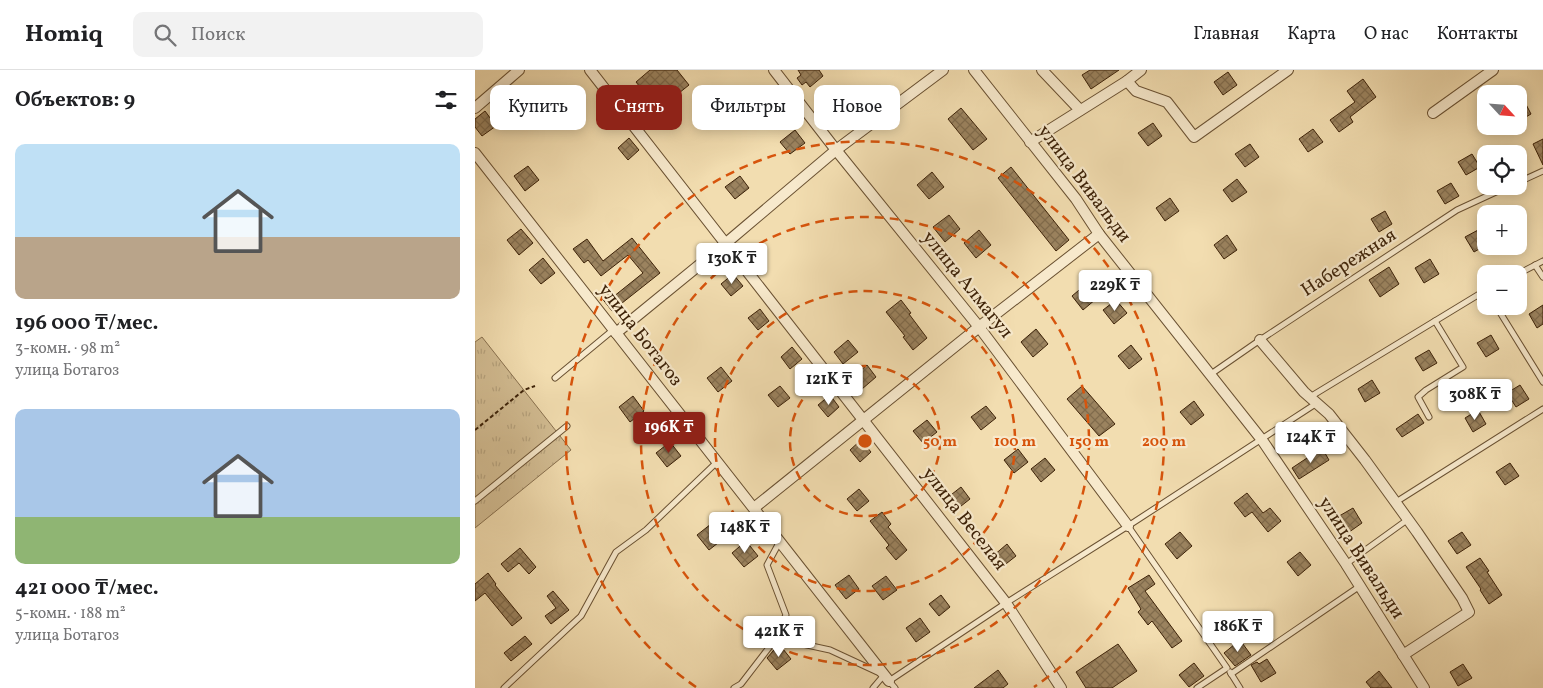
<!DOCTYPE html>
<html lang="ru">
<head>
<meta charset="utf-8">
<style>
	:root { --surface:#fff; --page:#f2f2f2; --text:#202124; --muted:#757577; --line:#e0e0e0; --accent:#8f2418 }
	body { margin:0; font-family:Vollkorn,serif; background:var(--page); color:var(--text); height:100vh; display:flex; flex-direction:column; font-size:19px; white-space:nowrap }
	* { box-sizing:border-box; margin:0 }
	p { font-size:16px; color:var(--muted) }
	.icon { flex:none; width:28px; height:28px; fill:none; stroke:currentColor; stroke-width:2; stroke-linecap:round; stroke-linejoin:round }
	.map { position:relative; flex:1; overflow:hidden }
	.sheet { display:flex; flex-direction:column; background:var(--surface); width:475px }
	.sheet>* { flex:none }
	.hud { position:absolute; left:15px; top:15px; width:475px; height:45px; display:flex; gap:10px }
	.needle { width:32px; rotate:116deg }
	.fabs { position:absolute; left:1002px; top:15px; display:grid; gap:10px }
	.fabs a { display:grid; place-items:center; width:50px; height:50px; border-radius:10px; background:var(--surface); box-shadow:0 2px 12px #0003; font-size:25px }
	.price { position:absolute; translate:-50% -42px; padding:0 11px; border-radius:5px; background:#fff; color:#222; font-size:16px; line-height:32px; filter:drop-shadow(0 1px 2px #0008) }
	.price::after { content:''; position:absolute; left:50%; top:30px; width:15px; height:11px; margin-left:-8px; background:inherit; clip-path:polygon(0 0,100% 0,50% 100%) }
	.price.selected { background:var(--accent); color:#fff }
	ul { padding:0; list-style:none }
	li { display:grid; align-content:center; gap:10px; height:265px; padding:0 15px }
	li span { display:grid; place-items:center; height:155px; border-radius:10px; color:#555 }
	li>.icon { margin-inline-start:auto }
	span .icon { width:90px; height:90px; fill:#fffc; stroke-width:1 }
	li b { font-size:21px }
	h2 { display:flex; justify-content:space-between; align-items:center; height:60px; padding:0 15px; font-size:21px }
	.chip { padding:0 18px; border-radius:10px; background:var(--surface); box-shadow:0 2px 12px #0003; font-size:18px; line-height:45px }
	.chip.selected { background:var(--accent); color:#fff }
	header { display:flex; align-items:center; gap:30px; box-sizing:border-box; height:70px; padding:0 25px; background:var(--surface); border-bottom:1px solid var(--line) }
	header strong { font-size:24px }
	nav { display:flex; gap:28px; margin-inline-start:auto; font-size:18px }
	.search { width:350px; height:45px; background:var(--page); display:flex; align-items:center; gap:12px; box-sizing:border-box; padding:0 18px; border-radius:10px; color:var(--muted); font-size:19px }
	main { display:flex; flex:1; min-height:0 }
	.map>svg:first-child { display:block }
	.park { fill:url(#park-tufts); stroke:#88704e }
	.building { fill:url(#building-cross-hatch); stroke:#3d2208 }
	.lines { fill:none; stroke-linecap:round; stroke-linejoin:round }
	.lane-casing { stroke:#6a5132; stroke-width:7 }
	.street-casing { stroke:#6a5132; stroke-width:12 }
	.path { stroke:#3d2208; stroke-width:2; stroke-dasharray:4 2.5; stroke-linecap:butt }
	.lane { stroke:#f7e9cc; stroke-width:5 }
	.street { stroke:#f7e9cc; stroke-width:10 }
	.ring { fill:none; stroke:#d7540c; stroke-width:2.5; stroke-dasharray:9 6 }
	.labels { text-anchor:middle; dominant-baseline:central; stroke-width:4.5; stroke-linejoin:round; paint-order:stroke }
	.street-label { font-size:19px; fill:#3d2208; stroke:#f7e9cc }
	.centre { fill:#d7540c; stroke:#f7e9cc; stroke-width:2.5 }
	.ring-label { font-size:15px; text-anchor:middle; font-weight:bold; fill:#d7540c; stroke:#f7e9cc; stroke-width:4.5; stroke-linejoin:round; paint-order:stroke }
</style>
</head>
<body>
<header>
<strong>Homiq</strong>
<div class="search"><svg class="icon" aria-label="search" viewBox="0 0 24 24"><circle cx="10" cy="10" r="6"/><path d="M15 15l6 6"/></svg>Поиск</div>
<nav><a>Главная</a><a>Карта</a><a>О нас</a><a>Контакты</a></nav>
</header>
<main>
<section class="sheet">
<h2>Объектов: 9<svg class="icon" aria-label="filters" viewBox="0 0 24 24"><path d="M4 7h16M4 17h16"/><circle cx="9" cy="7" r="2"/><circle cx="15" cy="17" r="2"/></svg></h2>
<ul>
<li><span style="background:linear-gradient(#bfe0f5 60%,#b9a48a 0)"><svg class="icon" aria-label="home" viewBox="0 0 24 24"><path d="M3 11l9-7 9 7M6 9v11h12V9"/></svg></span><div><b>196 000 ₸/мес.</b><p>3-комн. · 98 m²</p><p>улица Ботагоз</p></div></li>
<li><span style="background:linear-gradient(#a9c7e8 70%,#8fb573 0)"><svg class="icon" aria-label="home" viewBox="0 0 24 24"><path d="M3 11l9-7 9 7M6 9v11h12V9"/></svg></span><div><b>421 000 ₸/мес.</b><p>5-комн. · 188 m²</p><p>улица Ботагоз</p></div></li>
</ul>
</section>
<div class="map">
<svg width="1068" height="618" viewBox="0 0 1068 618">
	<defs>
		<pattern id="park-tufts" width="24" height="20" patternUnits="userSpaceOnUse" patternTransform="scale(1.25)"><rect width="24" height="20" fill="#d3bd93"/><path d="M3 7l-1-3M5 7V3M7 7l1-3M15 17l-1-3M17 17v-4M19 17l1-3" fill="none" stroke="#b6a27d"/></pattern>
		<pattern id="building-cross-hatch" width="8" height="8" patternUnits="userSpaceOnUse" patternTransform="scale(1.25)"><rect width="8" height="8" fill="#9b835f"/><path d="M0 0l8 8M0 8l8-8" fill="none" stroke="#806b4c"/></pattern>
	</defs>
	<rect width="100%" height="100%" fill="#f2ddb0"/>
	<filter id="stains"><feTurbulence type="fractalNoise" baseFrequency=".004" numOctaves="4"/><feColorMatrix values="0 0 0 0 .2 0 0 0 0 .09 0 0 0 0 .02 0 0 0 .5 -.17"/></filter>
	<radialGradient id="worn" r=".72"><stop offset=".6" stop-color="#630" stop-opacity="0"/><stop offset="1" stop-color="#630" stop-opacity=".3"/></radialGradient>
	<polygon class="park" points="7,267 96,380 0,458 0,272"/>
	<g class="building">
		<polygon points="175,0 202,0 214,15 169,51 162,42 176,31 161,12"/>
		<polygon points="323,0 344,0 348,6 335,17 331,12 327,15 322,8 326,5"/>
		<polygon points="615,0 644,0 616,19 607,5"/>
		<polygon points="753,2 762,15 748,25 739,12"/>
		<polygon points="888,9 901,27 875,47 878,52 864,62 855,50 880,32 872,21"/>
		<polygon points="1044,21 1056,44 1044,51"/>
		<polygon points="360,25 372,40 357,53 345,38"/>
		<polygon points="292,26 302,39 287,50 277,37"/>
		<polygon points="486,38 512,69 498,80 473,49"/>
		<polygon points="10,41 21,56 7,66 0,57 0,49"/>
		<polygon points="678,53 687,66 673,76 663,63"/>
		<polygon points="838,59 848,72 833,82 824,69"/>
		<polygon points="320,60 330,73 315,84 305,72"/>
		<polygon points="154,68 164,80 153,90 143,78"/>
		<polygon points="1068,69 1068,95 1058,74"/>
		<polygon points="775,74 784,87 770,97 760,84"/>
		<polygon points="997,84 1005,97 991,105 983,92"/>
		<polygon points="53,96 64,110 50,121 39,106"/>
		<polygon points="536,97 594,170 581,181 523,108"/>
		<polygon points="457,102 469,117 454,129 442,115"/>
		<polygon points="265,106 274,118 260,129 250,117"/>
		<polygon points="762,109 772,122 757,132 748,120"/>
		<polygon points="976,113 984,126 970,134 962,121"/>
		<polygon points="695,128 704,141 690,151 681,138"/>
		<polygon points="910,141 917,154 904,162 896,149"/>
		<polygon points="474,145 485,159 470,172 458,157"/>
		<polygon points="46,159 58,173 44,185 32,170"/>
		<polygon points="1005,159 1011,169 1011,175 999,182 990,167"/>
		<polygon points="504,160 516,175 501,188 489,173"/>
		<polygon points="752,165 762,180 749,189 739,175"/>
		<polygon points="157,168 185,203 137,241 126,227 133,221 138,227 168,203 153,185 126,206 113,190 109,193 98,179 112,169 128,191"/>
		<polygon points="68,188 80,203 66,214 54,200"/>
		<polygon points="955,189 964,204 949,213 940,198"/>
		<polygon points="914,197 924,214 905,227 894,210"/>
		<polygon points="258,204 268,216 256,226 246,214"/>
		<polygon points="610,215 621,229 608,240 597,226"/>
		<polygon points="426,230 436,243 434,244 452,268 438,280 428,267 430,266 411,242"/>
		<polygon points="641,230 652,243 639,254 628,240"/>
		<polygon points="1068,235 1068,254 1062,258 1054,244"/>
		<polygon points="285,239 294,251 283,260 273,248"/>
		<polygon points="561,259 573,274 558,287 546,272"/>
		<polygon points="1016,265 1024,279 1011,287 1002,273"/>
		<polygon points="373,270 383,282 368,294 359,282"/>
		<polygon points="656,275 667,289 654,299 643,286"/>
		<polygon points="317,277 327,289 315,299 306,287"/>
		<polygon points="954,280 962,293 948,301 940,288"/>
		<polygon points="392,295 401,307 387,319 378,307"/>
		<polygon points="246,297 257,311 243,322 232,308"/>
		<polygon points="897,310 905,323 890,332 883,319"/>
		<polygon points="1045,315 1054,329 1041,337 1032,323"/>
		<polygon points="305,316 315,328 303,337 293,325"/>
		<polygon points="607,316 640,354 624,366 592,329"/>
		<polygon points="355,325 364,337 353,347 343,335"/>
		<polygon points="158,326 169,341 155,352 144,337"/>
		<polygon points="719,331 729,345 716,355 705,342"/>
		<polygon points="511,336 521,348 506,360 496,347"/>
		<polygon points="1003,340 1011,354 998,362 990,348"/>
		<polygon points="943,344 949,353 927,367 921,359"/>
		<polygon points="452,350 462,362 448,373 438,361"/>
		<polygon points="386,370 396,382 385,392 375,380"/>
		<polygon points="195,372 206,386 192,397 181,383"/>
		<polygon points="847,378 854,390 824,409 817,398"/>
		<polygon points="543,379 553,392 539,403 529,390"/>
		<polygon points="570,388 580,400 566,412 556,399"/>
		<polygon points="1035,393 1044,406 1030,415 1021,402"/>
		<polygon points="486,417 495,429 481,440 472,428"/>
		<polygon points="384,419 394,431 382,441 372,429"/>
		<polygon points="772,423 788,443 795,438 806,451 793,462 777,442 770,447 759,433"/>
		<polygon points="878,438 887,453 870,465 859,449"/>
		<polygon points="407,442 416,454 413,457 432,480 421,490 411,478 414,475 395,451"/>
		<polygon points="236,454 248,469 234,480 222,465"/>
		<polygon points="705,462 717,476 702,489 690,474"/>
		<polygon points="987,462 996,475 982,484 973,471"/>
		<polygon points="271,471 283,486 269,497 257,483"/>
		<polygon points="532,474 541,486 527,497 518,486"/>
		<polygon points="45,478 61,497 54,504 44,493 33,502 26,494"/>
		<polygon points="825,482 836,495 823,506 812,492"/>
		<polygon points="1005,488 1014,501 1012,502 1027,525 1014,534 1005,520 1006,519 991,497"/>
		<polygon points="13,503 21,514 20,515 47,548 37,556 10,523 0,531 0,514"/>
		<polygon points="374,505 384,519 371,529 360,515"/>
		<polygon points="674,505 680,514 670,521 707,571 697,578 677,551 673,555 663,542 666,539 653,518"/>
		<polygon points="411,506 422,520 408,530 397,516"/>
		<polygon points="78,521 94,540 76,554 70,546 81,538 72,526"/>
		<polygon points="466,525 475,537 464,546 454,534"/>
		<polygon points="445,548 455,562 441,572 431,558"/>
		<polygon points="50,566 57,574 36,591 29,583"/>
		<polygon points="765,570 776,585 760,596 749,583"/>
		<polygon points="304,574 316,589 302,600 292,588"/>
		<polygon points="643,574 662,601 637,618 611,618 601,602"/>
		<polygon points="792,589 801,603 786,612 776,595 782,592 784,594"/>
		<polygon points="719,593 729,606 714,617 704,605"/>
		<polygon points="988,594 997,608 983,616 975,602"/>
		<polygon points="523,600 533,614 528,618 499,618"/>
		<polygon points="904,601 917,618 896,618 891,612"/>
	</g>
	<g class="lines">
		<defs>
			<g id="lane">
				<polyline points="1044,112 1068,101"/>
				<polyline points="1060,195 1068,207"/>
				<polyline points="1043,204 1068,191"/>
				<polyline points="1021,236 1068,312"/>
				<polyline points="736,304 785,270 982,140 1034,116"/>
				<polyline points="80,308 138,260"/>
				<polyline points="835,327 1011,220"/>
				<polyline points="954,347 943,327 951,320 988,297 960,251"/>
				<polyline points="0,431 92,356"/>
				<polyline points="921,432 1068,339"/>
				<polyline points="653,456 752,598 722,618"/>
				<polyline points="871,494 932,450"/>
				<polyline points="300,568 355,580 409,605 398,618"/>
				<polyline points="755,602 765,618"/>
				<polyline points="756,604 885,516"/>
				<polyline points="29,618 106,546 141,482 171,460 242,392"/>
				<polyline points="259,618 266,614 296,575 311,545 292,495 305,471"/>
				<polyline points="420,618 414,611 531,533 653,456 842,333"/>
			</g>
			<g id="street">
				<polyline points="115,0 531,533 586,618"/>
				<polyline points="299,0 361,80 504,257 653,456"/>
				<polyline points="499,0 601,129 624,164 787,370 871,494 949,618"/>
				<polyline points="567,0 605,40"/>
				<polyline points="652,11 661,21 692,32 719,67 813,0"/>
				<polyline points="0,38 44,0"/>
				<polyline points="958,43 1018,0"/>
				<polyline points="555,72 652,11 666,0"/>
				<polyline points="0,83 414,611"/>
				<polyline points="141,263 250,174 361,80 468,0"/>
				<polyline points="785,270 829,322 854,344 890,390 942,462 987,528 994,542 928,585"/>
				<polyline points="279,438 504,257 624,164"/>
			</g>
		</defs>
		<use href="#lane" class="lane-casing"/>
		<use href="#street" class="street-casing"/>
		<polyline class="path" points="0,360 49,320 60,316"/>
		<use href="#lane" class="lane"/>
		<use href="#street" class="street"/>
	</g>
	<g class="ring">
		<circle cx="390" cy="371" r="75"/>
		<circle cx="390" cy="371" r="150"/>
		<circle cx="390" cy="371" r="224"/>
		<path d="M221 617A299 299 0 1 1 559 617"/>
	</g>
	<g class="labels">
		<g class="street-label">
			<text transform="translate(609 114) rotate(53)">улица Вивальди</text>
			<text transform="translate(874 193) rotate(-33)">Набережная</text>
			<text transform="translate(492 215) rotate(51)">улица Алмагул</text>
			<text transform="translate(165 265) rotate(52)">улица Ботагоз</text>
			<text transform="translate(489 449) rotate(52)">улица Веселая</text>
			<text transform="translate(886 488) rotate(57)">улица Вивальди</text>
		</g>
	</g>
	<circle cx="390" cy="371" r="8" class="centre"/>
	<g class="ring-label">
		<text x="465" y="376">50 m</text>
		<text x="540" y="376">100 m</text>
		<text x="614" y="376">150 m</text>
		<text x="689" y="376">200 m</text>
	</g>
	<rect width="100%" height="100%" filter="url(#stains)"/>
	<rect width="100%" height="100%" fill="url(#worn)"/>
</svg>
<div class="fabs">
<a><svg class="needle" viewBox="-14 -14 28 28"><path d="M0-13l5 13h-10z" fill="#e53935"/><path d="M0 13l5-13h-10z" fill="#757577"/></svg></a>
<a><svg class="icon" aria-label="locate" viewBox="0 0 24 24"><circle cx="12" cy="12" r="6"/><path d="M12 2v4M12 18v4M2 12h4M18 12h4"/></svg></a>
<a>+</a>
<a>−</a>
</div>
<b class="price" style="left:257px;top:215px">130K ₸</b>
<b class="price" style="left:640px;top:242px">229K ₸</b>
<b class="price" style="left:354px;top:336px">121K ₸</b>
<b class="price" style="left:1000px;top:351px">308K ₸</b>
<b class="price selected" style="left:194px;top:384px">196K ₸</b>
<b class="price" style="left:836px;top:394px">124K ₸</b>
<b class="price" style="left:270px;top:484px">148K ₸</b>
<b class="price" style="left:763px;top:583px">186K ₸</b>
<b class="price" style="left:304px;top:588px">421K ₸</b>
<div class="hud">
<a class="chip">Купить</a>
<a class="chip selected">Снять</a>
<a class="chip">Фильтры</a>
<a class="chip">Новое</a>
</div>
</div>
</main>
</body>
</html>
